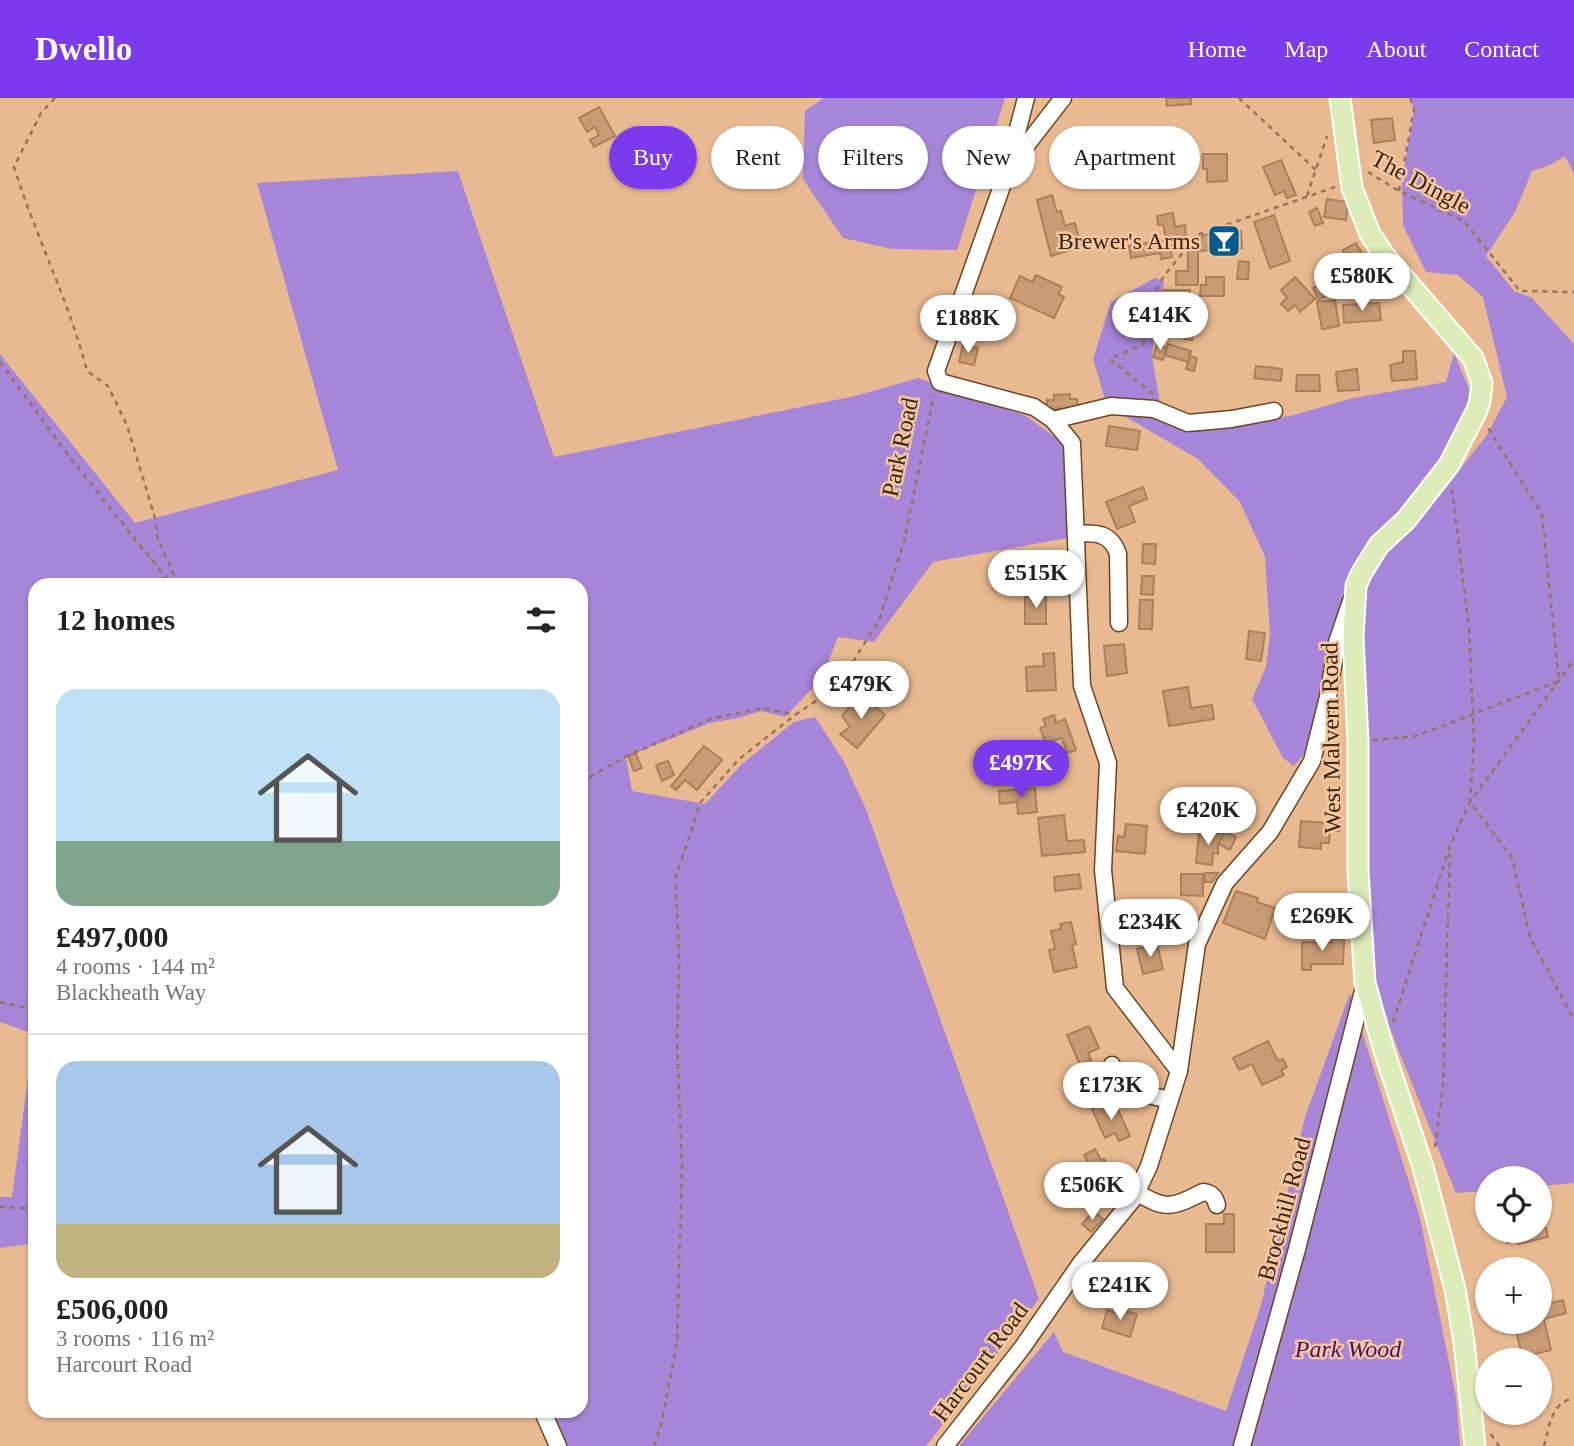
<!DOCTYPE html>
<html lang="en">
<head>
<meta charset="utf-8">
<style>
	:root { --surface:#fff; --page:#f6f6f6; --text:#222; --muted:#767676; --line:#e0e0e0; --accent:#7c3aed }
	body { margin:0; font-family:Georgia,serif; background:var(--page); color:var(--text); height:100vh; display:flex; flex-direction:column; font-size:26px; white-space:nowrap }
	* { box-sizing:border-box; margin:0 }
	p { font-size:23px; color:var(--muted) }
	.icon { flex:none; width:38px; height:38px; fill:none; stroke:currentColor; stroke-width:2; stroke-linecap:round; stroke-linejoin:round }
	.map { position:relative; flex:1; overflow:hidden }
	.panel { position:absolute; left:28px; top:480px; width:560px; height:840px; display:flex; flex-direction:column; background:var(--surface); border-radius:21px; box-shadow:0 2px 5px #0004 }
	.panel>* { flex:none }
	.hud { position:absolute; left:609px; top:28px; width:665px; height:63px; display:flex; gap:14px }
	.tools { position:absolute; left:1475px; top:1068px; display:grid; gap:14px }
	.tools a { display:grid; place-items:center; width:77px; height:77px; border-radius:50%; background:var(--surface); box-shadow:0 2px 5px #0004; font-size:35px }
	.price { position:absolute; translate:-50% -60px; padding:0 16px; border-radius:24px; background:#fff; color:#222; font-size:23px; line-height:46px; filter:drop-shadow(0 2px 4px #0008) }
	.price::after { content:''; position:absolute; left:50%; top:42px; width:21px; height:16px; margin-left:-10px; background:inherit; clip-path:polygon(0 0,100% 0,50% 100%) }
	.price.selected { background:var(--accent); color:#fff }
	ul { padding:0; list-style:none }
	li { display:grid; align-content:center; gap:14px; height:371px; padding:0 28px }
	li+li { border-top:2px solid var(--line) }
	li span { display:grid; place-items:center; height:217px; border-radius:21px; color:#555 }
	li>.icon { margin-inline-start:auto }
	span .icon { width:126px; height:126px; fill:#fffc; stroke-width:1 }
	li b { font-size:30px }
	h2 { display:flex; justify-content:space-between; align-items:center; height:84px; padding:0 28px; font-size:30px }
	.tag { padding:0 24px; border-radius:32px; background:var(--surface); box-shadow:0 2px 5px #0004; font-size:24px; line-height:63px }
	.tag.selected { background:var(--accent); color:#fff }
	header { display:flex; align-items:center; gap:42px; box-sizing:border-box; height:98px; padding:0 35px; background:var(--accent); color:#fff }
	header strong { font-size:33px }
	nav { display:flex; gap:38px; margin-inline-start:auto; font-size:24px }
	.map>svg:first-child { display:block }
	.green { fill:#a785d9 }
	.building { fill:#ca9c75; stroke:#ab7f58; stroke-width:2 }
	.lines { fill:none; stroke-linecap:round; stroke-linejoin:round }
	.minor-casing { stroke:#6c441d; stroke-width:19 }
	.major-casing { stroke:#fff; stroke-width:23 }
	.path { stroke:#957457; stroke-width:2.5; stroke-dasharray:5 5; stroke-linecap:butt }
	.minor { stroke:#fff; stroke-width:16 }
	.major { stroke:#ddecb8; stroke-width:19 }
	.labels { text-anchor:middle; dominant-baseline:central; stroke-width:5; stroke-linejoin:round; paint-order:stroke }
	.street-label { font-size:24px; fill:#382616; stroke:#f6c69e }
	.poi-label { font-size:24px; fill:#382616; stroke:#f6c69e; text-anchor:end }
	.park-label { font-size:24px; font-style:italic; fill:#431171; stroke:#f6c69e }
</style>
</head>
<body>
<header>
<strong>Dwello</strong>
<nav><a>Home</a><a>Map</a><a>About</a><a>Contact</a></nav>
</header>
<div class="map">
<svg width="1574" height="1348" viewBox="0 0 1574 1348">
	<rect width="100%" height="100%" fill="#e9ba91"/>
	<g class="green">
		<polygon points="824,0 1005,0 957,152 892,151 843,140 803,81 805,13"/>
		<polygon points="1410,0 1574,0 1574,76 1565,58 1550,67 1532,73 1515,114 1486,158 1514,193 1532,200 1574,246 1574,1085 1540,1088 1540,1080 1488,1080 1487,1093 1456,1095 1374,891 1363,677 1361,510 1370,472 1419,423 1487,337 1507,299 1483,199 1458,177 1426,174 1403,127 1402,84 1414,12"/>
		<polygon points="458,73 554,359 855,298 918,280 1026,318 1063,345 1067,440 933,464 874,544 838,539 822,580 785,619 761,613 739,620 710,625 626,659 632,693 705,706 742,666 794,624 815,619 843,662 866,711 1039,1201 926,1348 564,1348 552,1313 581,1312 581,486 35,486 35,1145 0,1150 0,1099 12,1099 34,936 0,924 0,256 135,425 338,372 257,85"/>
		<polygon points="1155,180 1164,184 1156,214 1152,259 1161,310 1188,328 1290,318 1354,300 1446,284 1454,255 1469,291 1467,313 1442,367 1348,483 1329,550 1315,626 1304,656 1294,668 1283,660 1252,601 1266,569 1270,536 1265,459 1240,404 1198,361 1107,308 1093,261 1111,204"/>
		<polygon points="1350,895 1420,1120 1456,1299 1460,1348 959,1348 1054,1234 1063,1254 1226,1313 1261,1207 1305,1019"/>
	</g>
	<g class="building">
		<polygon points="1166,0 1191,0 1191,6 1167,8"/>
		<polygon points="599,9 615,38 594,49 590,42 599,37 595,29 587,34 579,20"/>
		<polygon points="1392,20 1395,42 1374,45 1371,22"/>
		<polygon points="1203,56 1227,56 1227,83 1207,84 1207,71 1203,71"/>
		<polygon points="1281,62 1296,97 1287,100 1284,93 1275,97 1263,69"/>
		<polygon points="1052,97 1057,114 1061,113 1065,128 1075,125 1081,149 1051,158 1037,102"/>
		<polygon points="1327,101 1348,104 1346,122 1324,119"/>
		<polygon points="1317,110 1323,125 1315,128 1309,114"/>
		<polygon points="1173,115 1175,129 1185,127 1186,138 1177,140 1179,151 1171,153 1172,159 1161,161 1158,143 1166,142 1163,126 1158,127 1157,118"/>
		<polygon points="1274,117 1290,163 1270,170 1254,124"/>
		<polygon points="1241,133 1242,150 1198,153 1195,143 1201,141 1203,137"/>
		<polygon points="1158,143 1160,155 1131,160 1129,148"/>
		<polygon points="1356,145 1365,160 1339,169 1335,158 1344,156 1343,152"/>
		<polygon points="1188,153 1198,153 1198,187 1176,187 1176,173 1188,173"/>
		<polygon points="1239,163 1249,164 1248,181 1237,181"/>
		<polygon points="1036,177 1062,189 1058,196 1064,199 1054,220 1010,200 1020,178 1032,184"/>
		<polygon points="1206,179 1224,179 1224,198 1200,198 1201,187 1206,187"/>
		<polygon points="1295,179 1315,201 1300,214 1295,207 1288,213 1281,206 1287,200 1281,192"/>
		<polygon points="1324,184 1330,196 1318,202 1313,190"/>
		<rect x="1163" y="192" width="27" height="18"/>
		<polygon points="1335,202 1339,228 1322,231 1317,204"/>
		<polygon points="1379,205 1381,222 1344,225 1343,207"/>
		<polygon points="1186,229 1194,230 1192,242 1184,241"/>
		<polygon points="1168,246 1191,253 1188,264 1165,257"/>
		<polygon points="963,247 978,250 974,267 959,264"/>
		<polygon points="1157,247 1167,250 1163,262 1153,259"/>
		<polygon points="1403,253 1415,253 1417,281 1392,283 1390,267 1403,264"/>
		<polygon points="1190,258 1197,260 1194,273 1186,271"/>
		<polygon points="1256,268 1282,271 1281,283 1254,280"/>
		<polygon points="1357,271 1359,292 1338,293 1336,274"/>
		<polygon points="1297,277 1319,277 1320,293 1296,293"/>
		<polygon points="1070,296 1070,301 1077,301 1078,310 1047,311 1047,302 1054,302 1054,297"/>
		<polygon points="1109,328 1140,333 1137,352 1106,348"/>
		<polygon points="1143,389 1147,401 1129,408 1135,424 1117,431 1106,404"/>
		<polygon points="1143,446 1156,446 1155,466 1142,465"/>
		<polygon points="1142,478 1154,478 1153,497 1141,496"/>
		<rect x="1025" y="499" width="21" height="27"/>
		<polygon points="1140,502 1153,502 1152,531 1139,531"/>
		<polygon points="1249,533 1265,535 1261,563 1246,561"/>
		<polygon points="1124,546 1127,575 1107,578 1104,548"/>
		<polygon points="1054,555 1056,592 1027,593 1026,569 1044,568 1043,556"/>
		<polygon points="1188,589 1191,610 1212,607 1214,621 1169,628 1163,593"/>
		<polygon points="860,596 885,617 857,650 840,636 850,629 842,618"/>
		<polygon points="1054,617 1056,625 1065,621 1076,652 1067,655 1062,640 1046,645 1040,630 1046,628 1043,621"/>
		<polygon points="704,648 722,662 697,692 685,682 676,692 671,688"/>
		<polygon points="636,656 642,670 634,673 628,658"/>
		<polygon points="668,663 674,677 662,683 656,667"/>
		<polygon points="1035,690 1037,714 1018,716 1017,704 1000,706 999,693"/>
		<polygon points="1064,717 1067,743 1084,742 1085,754 1042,758 1038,720"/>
		<polygon points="1301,723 1340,726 1339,733 1330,733 1329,745 1321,745 1321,751 1299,749"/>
		<polygon points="1126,726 1147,728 1145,756 1116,753 1118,738 1124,739"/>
		<polygon points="1199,734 1219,736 1225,734 1218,746 1218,756 1213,755 1212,767 1196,765"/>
		<polygon points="1225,734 1236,739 1230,752 1218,746"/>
		<polygon points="1205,775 1218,775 1212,784 1204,784"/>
		<polygon points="1079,776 1081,790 1055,793 1054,779"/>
		<polygon points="1181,776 1203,776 1203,798 1181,797"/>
		<polygon points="1236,793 1258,800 1257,804 1275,810 1265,841 1223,825"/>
		<polygon points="1071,824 1076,846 1072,847 1077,869 1054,874 1049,852 1055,851 1051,833 1061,831 1060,826"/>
		<polygon points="1332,841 1344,841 1343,866 1311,866 1311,872 1302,872 1302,844 1332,845"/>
		<polygon points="1157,846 1163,871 1143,876 1137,851"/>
		<polygon points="1089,928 1099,950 1088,955 1091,962 1080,967 1067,937"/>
		<polygon points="1268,943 1278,963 1283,961 1287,969 1281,972 1284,977 1262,987 1252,966 1239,972 1233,960"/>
		<polygon points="1088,971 1089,974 1097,971 1105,991 1096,994 1099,1002 1089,1006 1076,976"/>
		<polygon points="1102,1006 1105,1012 1116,1007 1130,1038 1119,1043 1115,1035 1105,1040 1092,1011"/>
		<polygon points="1095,1051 1101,1062 1104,1061 1116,1084 1110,1087 1112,1093 1100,1099 1085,1070 1090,1068 1084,1057"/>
		<polygon points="1094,1113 1103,1121 1091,1134 1082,1126"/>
		<polygon points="1224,1116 1234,1116 1234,1154 1206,1154 1206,1126 1224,1126"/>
		<polygon points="1546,1129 1548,1139 1518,1146 1517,1142 1507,1145 1503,1132 1529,1133"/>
		<polygon points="1563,1202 1566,1215 1544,1221 1551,1252 1523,1259 1513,1223 1540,1223 1540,1208"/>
		<polygon points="1117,1211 1137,1216 1130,1239 1102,1230 1107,1212 1116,1215"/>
	</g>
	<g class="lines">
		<defs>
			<g id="minor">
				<polyline points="1063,0 1008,71 936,273 940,284 1034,309 1053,322 1072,345 1082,588 1108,665 1103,772 1115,890 1179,973"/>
				<polyline points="1009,65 1026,0"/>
				<polyline points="1053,322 1111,308 1154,311 1188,325 1232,321 1274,313"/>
				<path d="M1076,436c20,-2 35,-1 42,20l1,69"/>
				<polyline points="1112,967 1121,991 1170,1002"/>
				<path d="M1136,1094c31,19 37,15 67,0 9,1 12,5 14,13"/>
				<polyline points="542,1312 558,1348"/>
				<polyline points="945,1348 1022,1250 1081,1165 1134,1100 1149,1068 1179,973 1197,846 1225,785 1270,734 1312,663 1328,599 1337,544 1351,503"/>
				<polyline points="1242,1348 1297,1151 1365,885"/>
			</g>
			<polyline id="major" points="1340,0 1352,90 1370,136 1384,157 1473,260 1482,285 1480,303 1477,312 1449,367 1406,422 1379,447 1361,476 1356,488 1353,539 1358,644 1358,773 1365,885 1384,953 1423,1069 1455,1191 1464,1244 1475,1348"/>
		</defs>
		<use href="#minor" class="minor-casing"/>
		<use href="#major" class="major-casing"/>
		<g class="path">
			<path d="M55,0l-14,15 -27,54c22,70 55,134 73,204l21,15 19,39 28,93 3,22 20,44"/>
			<polyline points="1239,0 1316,72"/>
			<polyline points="1368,74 1399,93 1464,123 1520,193 1574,194"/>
			<polyline points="1399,93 1414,11 1410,0"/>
			<polyline points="1307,98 1327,38"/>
			<polyline points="0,264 68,357 171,486"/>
			<polyline points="1153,296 1110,261 1144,246 1142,221 1153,197 1164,178 1197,137 1335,89"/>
			<polyline points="1452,391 1469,530 1474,641 1470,704 1512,760 1530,839 1574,922"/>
			<polyline points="1373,642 1416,638 1559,583 1542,416 1488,330"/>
			<polyline points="581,684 625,659 710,621 764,610 795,617"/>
			<polyline points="0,904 35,912"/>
			<polyline points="1393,924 1450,748 1470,704 1574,562"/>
			<polyline points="1435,1049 1443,988 1450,751"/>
			<polyline points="0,1109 25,1110 35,1100"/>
			<polyline points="1491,1336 1499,1348"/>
			<polyline points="654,1348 661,1327 677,1245 682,1069 677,944 679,869 676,779 700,705 738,662 795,617 838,588 879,522 904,444 934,297"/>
			<path d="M1544,1348c6,-21 6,-42 30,-48"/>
		</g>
		<use href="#minor" class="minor"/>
		<use href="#major" class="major"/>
	</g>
	<defs>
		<symbol id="bar-square" viewBox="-11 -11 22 22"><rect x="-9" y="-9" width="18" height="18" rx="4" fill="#005c8d" stroke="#f6c69e"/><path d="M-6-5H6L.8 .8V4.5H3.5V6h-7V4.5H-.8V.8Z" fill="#fff"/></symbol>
	</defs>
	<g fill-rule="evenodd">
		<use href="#bar-square" x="1205" y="124" width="38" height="38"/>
	</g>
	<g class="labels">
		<g class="street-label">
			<text transform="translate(1421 84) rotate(28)">The Dingle</text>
			<text transform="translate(900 349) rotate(-78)">Park Road</text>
			<text transform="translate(1331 640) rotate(-91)">West Malvern Road</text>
			<text transform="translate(1284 1111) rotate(-75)">Brockhill Road</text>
			<text transform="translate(980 1264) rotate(-53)">Harcourt Road</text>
		</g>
		<g class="poi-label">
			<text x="1200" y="143">Brewer's Arms</text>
		</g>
		<g class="park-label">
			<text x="1348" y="1251">Park Wood</text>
		</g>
	</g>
</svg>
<div class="tools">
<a><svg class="icon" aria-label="locate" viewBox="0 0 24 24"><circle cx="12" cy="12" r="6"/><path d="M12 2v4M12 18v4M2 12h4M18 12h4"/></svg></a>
<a>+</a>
<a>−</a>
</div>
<b class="price" style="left:1362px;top:215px">£580K</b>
<b class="price" style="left:1160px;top:254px">£414K</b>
<b class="price" style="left:968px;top:257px">£188K</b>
<b class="price" style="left:1036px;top:512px">£515K</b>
<b class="price" style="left:861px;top:623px">£479K</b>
<b class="price selected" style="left:1021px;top:702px">£497K</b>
<b class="price" style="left:1208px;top:749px">£420K</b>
<b class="price" style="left:1322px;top:855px">£269K</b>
<b class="price" style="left:1150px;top:861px">£234K</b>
<b class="price" style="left:1111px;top:1024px">£173K</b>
<b class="price" style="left:1092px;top:1124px">£506K</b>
<b class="price" style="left:1120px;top:1224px">£241K</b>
<div class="hud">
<a class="tag selected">Buy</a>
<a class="tag">Rent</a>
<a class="tag">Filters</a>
<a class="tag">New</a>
<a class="tag">Apartment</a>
</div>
<section class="panel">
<h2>12 homes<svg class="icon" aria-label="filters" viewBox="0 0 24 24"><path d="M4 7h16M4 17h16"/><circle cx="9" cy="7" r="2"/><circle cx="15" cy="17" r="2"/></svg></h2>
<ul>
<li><span style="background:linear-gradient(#bfe0f5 70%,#7fa58c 0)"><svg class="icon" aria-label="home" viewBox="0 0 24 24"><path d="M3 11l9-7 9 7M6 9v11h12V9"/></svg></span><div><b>£497,000</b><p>4 rooms · 144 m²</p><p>Blackheath Way</p></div></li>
<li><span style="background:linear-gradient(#a9c7e8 75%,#c2b280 0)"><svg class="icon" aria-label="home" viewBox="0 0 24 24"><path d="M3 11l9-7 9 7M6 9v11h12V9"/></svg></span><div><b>£506,000</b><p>3 rooms · 116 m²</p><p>Harcourt Road</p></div></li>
</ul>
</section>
</div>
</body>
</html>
